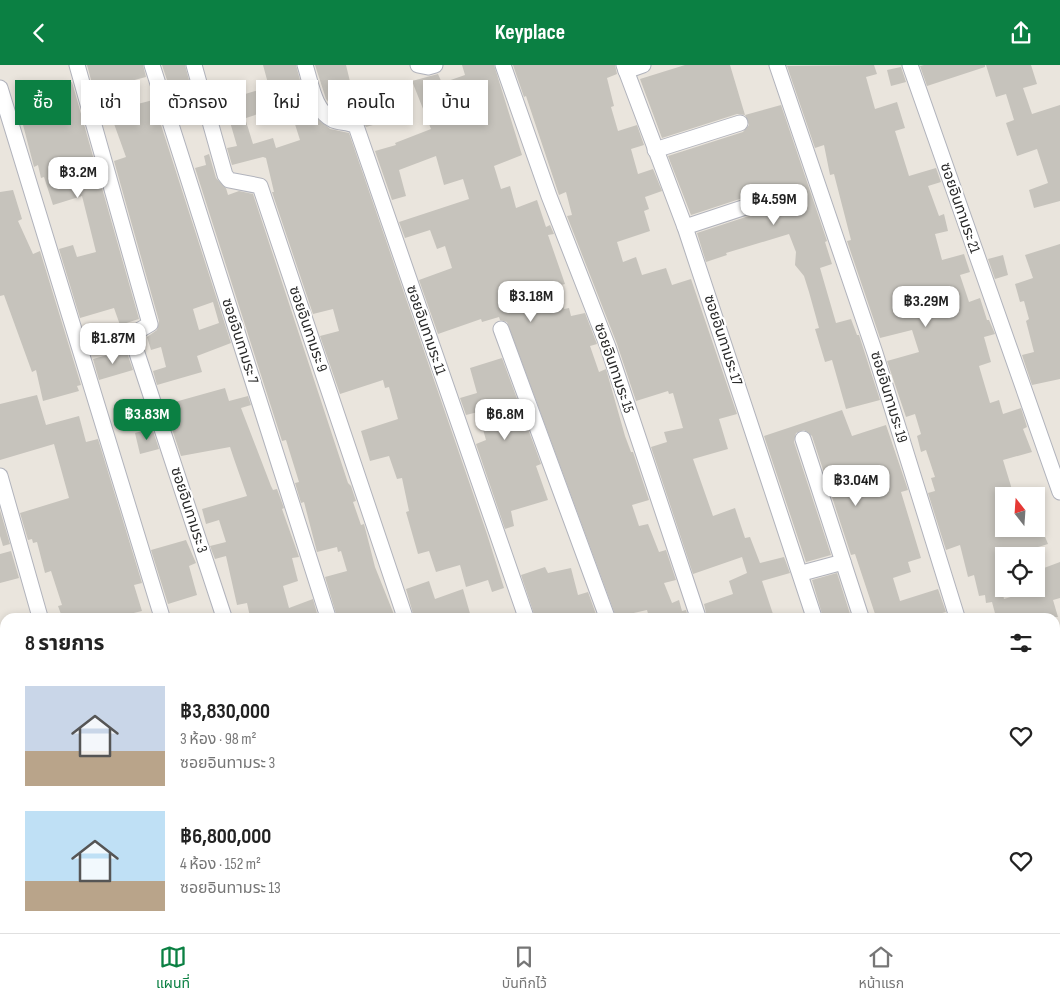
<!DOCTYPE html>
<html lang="th">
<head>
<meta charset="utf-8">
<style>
	:root { --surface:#fff; --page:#f2f2f2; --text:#222; --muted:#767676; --line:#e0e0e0; --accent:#0b8043 }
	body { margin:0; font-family:"Sofia Sans Condensed","Noto Sans Thai",sans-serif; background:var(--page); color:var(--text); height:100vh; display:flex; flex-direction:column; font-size:19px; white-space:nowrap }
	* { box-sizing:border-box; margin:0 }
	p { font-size:16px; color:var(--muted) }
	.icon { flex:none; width:28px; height:28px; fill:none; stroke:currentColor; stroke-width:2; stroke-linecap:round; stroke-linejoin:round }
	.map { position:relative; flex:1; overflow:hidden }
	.panel { position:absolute; left:0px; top:548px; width:1060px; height:321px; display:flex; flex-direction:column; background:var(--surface); border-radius:15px 15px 0 0; box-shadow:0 2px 8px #0003 }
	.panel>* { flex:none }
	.banner { position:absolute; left:15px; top:15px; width:500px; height:45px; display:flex; gap:10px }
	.needle { width:32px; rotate:343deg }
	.tools { position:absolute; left:995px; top:422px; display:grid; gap:10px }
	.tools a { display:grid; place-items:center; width:50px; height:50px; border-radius:0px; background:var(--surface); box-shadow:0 2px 8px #0003; font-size:25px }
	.price { position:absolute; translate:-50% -42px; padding:0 11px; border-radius:10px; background:#fff; color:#222; font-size:16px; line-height:32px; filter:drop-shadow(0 1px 2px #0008) }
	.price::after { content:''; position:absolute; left:50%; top:30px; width:15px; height:11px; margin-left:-8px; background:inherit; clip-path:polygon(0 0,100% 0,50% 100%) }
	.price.current { background:var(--accent); color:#fff }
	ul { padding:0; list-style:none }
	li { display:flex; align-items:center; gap:15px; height:125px; padding:0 25px }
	li span { display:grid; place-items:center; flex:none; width:140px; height:100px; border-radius:0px; color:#555 }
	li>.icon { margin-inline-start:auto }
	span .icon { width:60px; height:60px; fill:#fffc; stroke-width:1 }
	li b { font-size:21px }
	h2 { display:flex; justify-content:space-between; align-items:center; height:60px; padding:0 25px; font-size:21px }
	.pill { padding:0 18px; border-radius:0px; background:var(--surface); box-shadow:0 2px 8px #0003; font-size:18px; line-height:45px }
	.pill.current { background:var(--accent); color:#fff }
	header { display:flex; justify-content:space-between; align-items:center; height:65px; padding:0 25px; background:var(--accent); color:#fff; font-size:22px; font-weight:700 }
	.tabs { display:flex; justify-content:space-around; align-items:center; height:70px; border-top:1px solid var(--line); background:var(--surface); font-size:14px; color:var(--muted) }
	.tabs a { display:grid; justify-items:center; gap:2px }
	.tabs .current { color:var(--accent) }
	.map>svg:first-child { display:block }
	.building { fill:#c6c3bc; fill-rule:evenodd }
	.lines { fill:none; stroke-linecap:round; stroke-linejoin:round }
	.street-casing { stroke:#b1b3bc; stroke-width:17 }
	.street { stroke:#fff; stroke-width:15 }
	.labels { text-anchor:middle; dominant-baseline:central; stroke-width:4.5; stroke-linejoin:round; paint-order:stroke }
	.street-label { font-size:15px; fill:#2a2a2a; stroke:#fff }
</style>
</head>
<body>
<header><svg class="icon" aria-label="back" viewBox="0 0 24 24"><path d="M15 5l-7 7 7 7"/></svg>Keyplace<svg class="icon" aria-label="share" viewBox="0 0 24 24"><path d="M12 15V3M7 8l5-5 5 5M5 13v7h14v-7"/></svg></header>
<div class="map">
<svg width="1060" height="868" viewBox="0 0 1060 868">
	<rect width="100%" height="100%" fill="#eae5dd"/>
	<g class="building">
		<path d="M87,0h56l3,12 -23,6 7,23 23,-6 78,243 -34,13 5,16 -45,13 -4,-14 13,-4 -5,-20 -10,3 -4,-13 10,-7 2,-9 -45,-160 12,-4 -13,-36 -10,3zM213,237l6,21 -20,7 -6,-21z"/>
		<polygon points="162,0 185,0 194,34 188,35 184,20 170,24"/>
		<polygon points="263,0 296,0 305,34 315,51 330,64 349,68 487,469 504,523 492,527 488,515 466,522 460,500 436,507 429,486 418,489 406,447 409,446 402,413 397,414 389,391 370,396 361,366 398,354 389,322 385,323 383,315 340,329 320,271 339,266 333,244 313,249 272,127 274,127 266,93 263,92 232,100 227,83 237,81 230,57 245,53 253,79 273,73 276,83 300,75 293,53 280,57 276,43 243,54 235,32 269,22"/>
		<polygon points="315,0 346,0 354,33 395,21 404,51 366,62 360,52 337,47 326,34"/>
		<polygon points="462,0 494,0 522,90 494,101 501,124 510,121 516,143 537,135 546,162 550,160 554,169 548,170 565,219 557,221 564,244 569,243 571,251 585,248 597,279 590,281 599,307 606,304 625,371 631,387 633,387 649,435 632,440 639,461 648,459 659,487 666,485 676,515 664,518 672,538 679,535 682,546 686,545 688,552 649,552 647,545 616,552 507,257 500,255 499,252 482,257 481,254 438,269 419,215 452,203 445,181 437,184 430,165 405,173 399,157 469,134 463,114 444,120 436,91 399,105 406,131 392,135 375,86 396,80 395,78 431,64 412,16 438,9 442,18 465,10"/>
		<polygon points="513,0 615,0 617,9 607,13 614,41 611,42 618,66 637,60 644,80 631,84 638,109 653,104 662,126 645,132 649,144 644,146 650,166 617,177 623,197 636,192 642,210 666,203 672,220 691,214 737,349 719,354 728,384 693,394 713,451 735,443 745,473 750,472 760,498 784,492 790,508 762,516 774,552 750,552 748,548 740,551 739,548 725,552 707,552 704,539 733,529 729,516 747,508 742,492 693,509 651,382 667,377 664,367 683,363 673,328 669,329 668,326 636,336 617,279 567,151 572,150 566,127 559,130 526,31 524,32"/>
		<polygon points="685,0 730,0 745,50 737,49 662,73 640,14"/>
		<polygon points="874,0 877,9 866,12 875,44 897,37 905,63 895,66 909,111 936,103 941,117 928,121 939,151 944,149 948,166 935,169 942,195 964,189 970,207 960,210 969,237 980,233 987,255 989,255 995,269 984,272 991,297 979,301 990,338 999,335 1003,349 1021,343 1027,362 1023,364 1032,387 1003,395 1014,431 1004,431 1004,464 1042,464 1048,479 995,495 1004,534 1031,526 1030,524 1036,524 1036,506 1060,497 1060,533 1053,535 1058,552 996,552 992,537 986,538 985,530 979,531 974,510 968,512 960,480 946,485 928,428 935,426 931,413 935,412 926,385 921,387 917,371 921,369 915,349 906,352 887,296 919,287 912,265 880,273 847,176 851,175 834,109 830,110 824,80 815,83 787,1"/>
		<polygon points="924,0 985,0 985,2 927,21 920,1"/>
		<polygon points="986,0 1031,0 1037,19 1023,23 1032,49 1060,40 1060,136 1034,143 1029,125 1048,118 1037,84 1017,91 1006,58 1014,55 1006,29 996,32"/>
		<polygon points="901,2 906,17 891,21 887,5"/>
		<polygon points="72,17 139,254 120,260 114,243 80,253 59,184 73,180 77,192 96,187 82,131 53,140 44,112 41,113 38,100 34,102 16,33"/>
		<polygon points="781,40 827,176 825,177 832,199 820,203 836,258 851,254 857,270 859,270 880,335 846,344 832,295 825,297 815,264 819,263 809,227 804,211 795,200 796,187 789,169 726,188 727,190 706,197 697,168 782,140 788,132 786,124 776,122 691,150 668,91 743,67 749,60 745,50"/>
		<polygon points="209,89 216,113 226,123 228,130 239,126 253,129 348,418 351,421 356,436 353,437 361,460 364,459 375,502 395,552 362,552 361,548 337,552 325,512 347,506 341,486 338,487 337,482 317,487 304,437 301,438 295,418 299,417 286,375 282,376 195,103 206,100 204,91"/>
		<polygon points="13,125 22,154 18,156 33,189 40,186 81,320 77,321 79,326 43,336 36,305 32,307 4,230 0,231 0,127"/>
		<polygon points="1060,179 1060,314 1032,320 1022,290 1034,287 1026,256 1029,254 1024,236 1020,237 1015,219 1033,213 1025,190"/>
		<polygon points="1003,190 1008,210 995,214 988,194"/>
		<polygon points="126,285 133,305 99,315 93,294"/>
		<polygon points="502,293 541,399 536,401 548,435 511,446 514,461 505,464 476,379 486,375 478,347 466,350 460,333 477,328 470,303"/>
		<polygon points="225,323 229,336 248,331 251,340 241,343 271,421 273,425 277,424 284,443 282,444 299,492 292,493 298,516 283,521 289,543 313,534 318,552 265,552 269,549 250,552 247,538 237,540 226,491 215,494 210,481 226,477 219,455 206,459 202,444 247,431 234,394 230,382 181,391 164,340"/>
		<polygon points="37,330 46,360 79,351 86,377 98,374 142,518 134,520 142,546 117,552 62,552 58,541 62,540 51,506 45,508 37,477 33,478 32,474 28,475 20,448 69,433 54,379 0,395 0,339"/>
		<polygon points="842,345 852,371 886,360 908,425 901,427 921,493 908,497 911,507 893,513 900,536 938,524 946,547 927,552 915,552 914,548 898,552 876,552 855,489 851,490 812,371 804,365 796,368 794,377 831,490 806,497 764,371"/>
		<polygon points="152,363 159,384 140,389 135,368"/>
		<polygon points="0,445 10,479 3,481 0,471"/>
		<polygon points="186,475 196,498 189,501 197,530 168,539 151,485"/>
		<polygon points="11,486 19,513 0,518 0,489"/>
		<polygon points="545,502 548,508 571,503 578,530 588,527 597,552 535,552 521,510"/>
		<polygon points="837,508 851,552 823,552 812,515"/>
		<polygon points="429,516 435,534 463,524 471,552 414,552 406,524"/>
	</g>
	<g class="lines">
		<defs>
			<g id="street">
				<polyline points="77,0 150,259 138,266 133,276 224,552"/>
				<polyline points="152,0 328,552"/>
				<polyline points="194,0 225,110 229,115 260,121 405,552"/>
				<path d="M305,0c6,18 9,46 28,55 7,3 15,2 23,6l170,491"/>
				<polyline points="418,0 428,2 435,0"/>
				<polyline points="503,0 549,131 608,282 698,552"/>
				<polyline points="624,0 685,162 814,552"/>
				<polyline points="777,0 875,288 957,552"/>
				<polyline points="910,0 1060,427"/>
				<polyline points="626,6 643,0"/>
				<polyline points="0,23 162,552"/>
				<polyline points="655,85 740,58"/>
				<polyline points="685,162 779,131"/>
				<polyline points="501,264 607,552"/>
				<polyline points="803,374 861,552"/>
				<polyline points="0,411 40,552"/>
				<polyline points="806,507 843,497"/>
				<polyline points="0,720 5,738"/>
				<polyline points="1055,845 1060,858"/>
				<polyline points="40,864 41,868"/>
				<polyline points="266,864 268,868"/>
				<polyline points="354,864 356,868"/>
				<polyline points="428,864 430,868"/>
				<polyline points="505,864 507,868"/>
				<polyline points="625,864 626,868"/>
				<polyline points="714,864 715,868"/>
				<polyline points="806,864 808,868"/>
				<polyline points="917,864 918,868"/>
				<polyline points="962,864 964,868"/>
				<polyline points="219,868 233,864"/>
			</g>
		</defs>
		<use href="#street" class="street-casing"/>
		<use href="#street" class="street"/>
	</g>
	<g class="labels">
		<g class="street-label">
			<text transform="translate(960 143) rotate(71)">ซอยอินทามระ 21</text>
			<text transform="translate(308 264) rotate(71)">ซอยอินทามระ 9</text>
			<text transform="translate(426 265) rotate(71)">ซอยอินทามระ 11</text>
			<text transform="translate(723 275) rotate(72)">ซอยอินทามระ 17</text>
			<text transform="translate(240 276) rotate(72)">ซอยอินทามระ 7</text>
			<text transform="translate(614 303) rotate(71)">ซอยอินทามระ 15</text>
			<text transform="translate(889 332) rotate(73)">ซอยอินทามระ 19</text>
			<text transform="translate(189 445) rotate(72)">ซอยอินทามระ 3</text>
		</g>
	</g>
</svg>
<div class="tools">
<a><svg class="needle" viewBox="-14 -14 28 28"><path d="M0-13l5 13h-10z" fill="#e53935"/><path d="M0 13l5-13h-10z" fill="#767676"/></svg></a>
<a><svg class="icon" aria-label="locate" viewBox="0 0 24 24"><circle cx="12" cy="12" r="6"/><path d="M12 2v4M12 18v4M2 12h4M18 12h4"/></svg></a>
</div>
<b class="price" style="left:78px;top:134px">฿3.2M</b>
<b class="price" style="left:774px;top:161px">฿4.59M</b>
<b class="price" style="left:531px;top:258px">฿3.18M</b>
<b class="price" style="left:926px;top:263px">฿3.29M</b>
<b class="price" style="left:113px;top:300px">฿1.87M</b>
<b class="price current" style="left:147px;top:376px">฿3.83M</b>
<b class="price" style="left:505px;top:376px">฿6.8M</b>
<b class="price" style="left:856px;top:442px">฿3.04M</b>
<div class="banner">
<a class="pill current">ซื้อ</a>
<a class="pill">เช่า</a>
<a class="pill">ตัวกรอง</a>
<a class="pill">ใหม่</a>
<a class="pill">คอนโด</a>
<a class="pill">บ้าน</a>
</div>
<section class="panel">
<h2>8 รายการ<svg class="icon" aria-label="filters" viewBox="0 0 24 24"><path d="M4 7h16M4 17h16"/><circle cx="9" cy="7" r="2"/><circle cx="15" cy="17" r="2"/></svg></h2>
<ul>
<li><span style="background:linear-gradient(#c9d6e8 65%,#b9a48a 0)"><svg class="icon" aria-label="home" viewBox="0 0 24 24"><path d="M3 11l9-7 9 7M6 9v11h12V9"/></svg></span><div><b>฿3,830,000</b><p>3 ห้อง · 98 m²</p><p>ซอยอินทามระ 3</p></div><svg class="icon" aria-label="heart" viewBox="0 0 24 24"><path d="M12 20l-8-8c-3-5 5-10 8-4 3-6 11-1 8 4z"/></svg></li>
<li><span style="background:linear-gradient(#bfe0f5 70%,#b9a48a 0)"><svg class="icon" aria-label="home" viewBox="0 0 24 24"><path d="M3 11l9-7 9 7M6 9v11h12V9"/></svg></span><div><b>฿6,800,000</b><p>4 ห้อง · 152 m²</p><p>ซอยอินทามระ 13</p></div><svg class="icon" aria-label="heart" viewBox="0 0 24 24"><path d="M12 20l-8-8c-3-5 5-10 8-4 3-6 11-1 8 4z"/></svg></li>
</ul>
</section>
</div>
<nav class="tabs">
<a class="current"><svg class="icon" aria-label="map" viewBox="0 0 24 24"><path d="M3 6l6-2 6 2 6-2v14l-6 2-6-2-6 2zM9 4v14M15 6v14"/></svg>แผนที่</a>
<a><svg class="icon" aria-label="saved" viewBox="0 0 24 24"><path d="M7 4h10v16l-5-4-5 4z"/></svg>บันทึกไว้</a>
<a><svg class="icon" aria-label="home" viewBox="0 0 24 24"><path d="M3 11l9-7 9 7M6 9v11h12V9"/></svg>หน้าแรก</a>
</nav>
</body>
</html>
